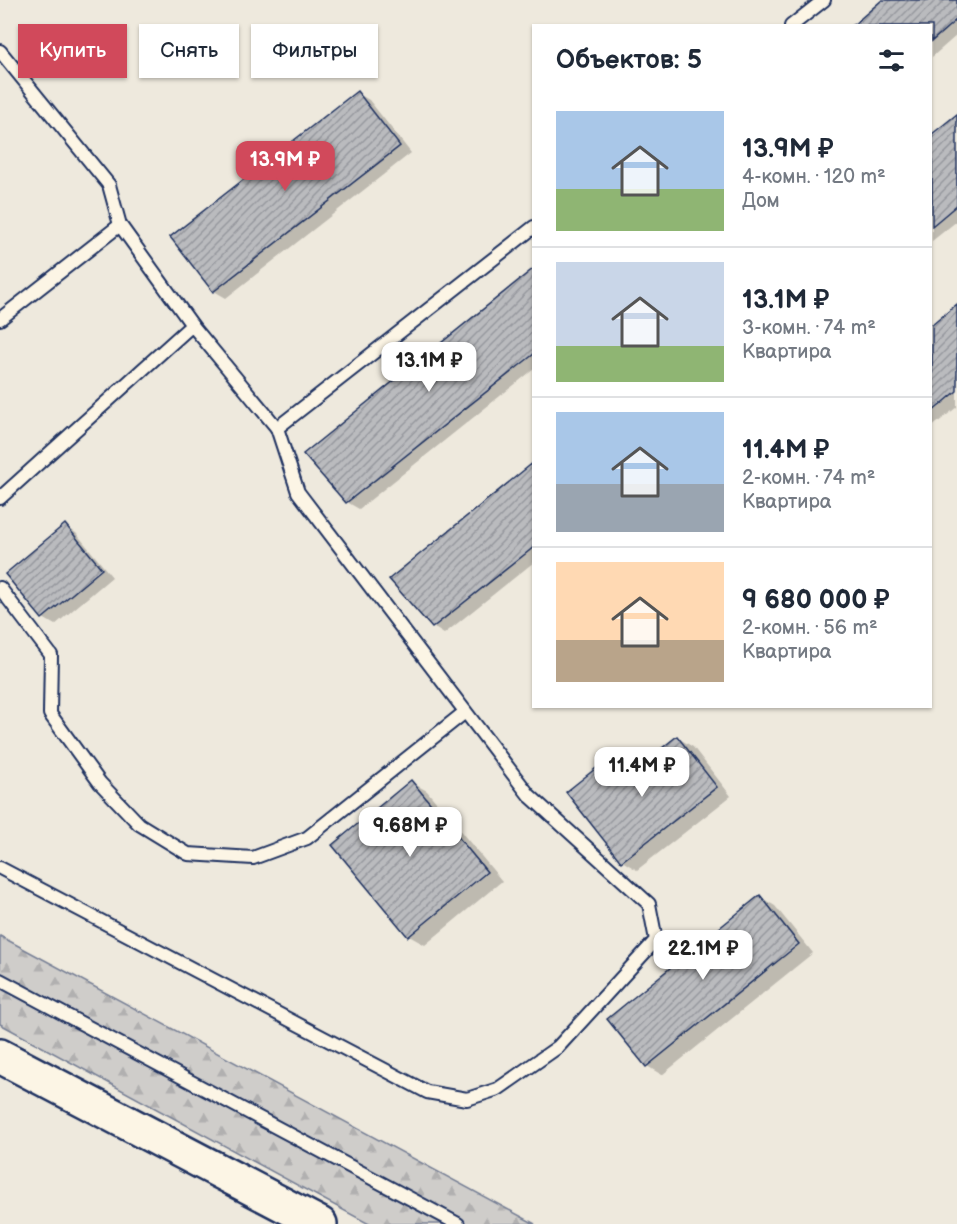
<!DOCTYPE html>
<html lang="ru">
<head>
<meta charset="utf-8">
<style>
	:root { --surface:#fff; --page:#f2f2f3; --text:#1f2937; --muted:#747a83; --line:#e0e1e3; --accent:#d1495b }
	body { margin:0; font-family:"Balsamiq Sans",sans-serif; background:var(--page); color:var(--text); height:100vh; display:flex; flex-direction:column; font-size:22px; white-space:nowrap }
	* { box-sizing:border-box; margin:0 }
	p { font-size:20px; color:var(--muted) }
	.icon { flex:none; width:33px; height:33px; fill:none; stroke:currentColor; stroke-width:2; stroke-linecap:round; stroke-linejoin:round }
	.map { position:relative; flex:1; overflow:hidden }
	.details { position:absolute; left:532px; top:24px; width:400px; height:684px; display:flex; flex-direction:column; background:var(--surface); border-radius:0px; box-shadow:0 2px 4px #0004 }
	.details>* { flex:none }
	.banner { position:absolute; left:18px; top:24px; width:424px; height:54px; display:flex; gap:12px }
	.price { position:absolute; translate:-50% -51px; padding:0 14px; border-radius:12px; background:#fff; color:#222; font-size:20px; line-height:39px; filter:drop-shadow(0 2px 3px #0008) }
	.price::after { content:''; position:absolute; left:50%; top:36px; width:18px; height:14px; margin-left:-9px; background:inherit; clip-path:polygon(0 0,100% 0,50% 100%) }
	.price.on { background:var(--accent); color:#fff }
	ul { padding:0; list-style:none }
	li { display:flex; align-items:center; gap:18px; height:150px; padding:0 24px }
	li+li { border-top:2px solid var(--line) }
	li span { display:grid; place-items:center; flex:none; width:168px; height:120px; border-radius:0px; color:#555 }
	li>.icon { margin-inline-start:auto }
	span .icon { width:72px; height:72px; fill:#fffc; stroke-width:1 }
	li b { font-size:26px }
	h2 { display:flex; justify-content:space-between; align-items:center; height:72px; padding:0 24px; font-size:26px }
	.chip { padding:0 21px; border-radius:0px; background:var(--surface); box-shadow:0 2px 4px #0004; font-size:21px; line-height:54px }
	.chip.on { background:var(--accent); color:#fff }
	.map>svg:first-child { display:block }
	.forest { fill:url(#forest-firs); stroke:#757e94; stroke-width:1.5 }
	.shadow { fill:#0003 }
	.building { fill:url(#building-hatch); stroke:#1b2f5e; stroke-width:1.5 }
	.lines { fill:none; stroke-linecap:round; stroke-linejoin:round }
	.lane-casing { stroke:#1b2f5e; stroke-width:16 }
	.primary-casing { stroke:#1b2f5e; stroke-width:38 }
	.lane { stroke:#fcf5e5; stroke-width:12 }
	.primary { stroke:#fcf5e5; stroke-width:33 }
</style>
</head>
<body>
<div class="map">
<svg width="957" height="1224" viewBox="0 0 957 1224">
	<defs>
		<pattern id="forest-firs" width="22" height="20" patternUnits="userSpaceOnUse" patternTransform="scale(1.5)"><rect width="22" height="20" fill="#cfcdca"/><path d="M5 1l3.5 6h-7zM16 11l3.5 6h-7z" fill="#b1b0b0"/></pattern>
		<pattern id="building-hatch" width="6" height="6" patternUnits="userSpaceOnUse" patternTransform="scale(1.5)"><rect width="6" height="6" fill="#babbbe"/><path d="M-1 1l2-2M0 6l6-6M5 7l2-2" fill="none" stroke="#96989e"/></pattern>
	</defs>
	<rect width="100%" height="100%" fill="#eee9dd"/>
	<filter id="ink" filterUnits="userSpaceOnUse"><feTurbulence type="fractalNoise" baseFrequency=".0167" numOctaves="2"/><feDisplacementMap in="SourceGraphic" scale="12" xChannelSelector="R" yChannelSelector="G"/><feConvolveMatrix kernelMatrix="1 2 1 2 8 2 1 2 1" color-interpolation-filters="sRGB"/></filter>
	<g filter="url(#ink)">
		<polygon class="forest" points="0,936 535,1224 369,1224 0,1024"/>
		<g class="shadow">
			<polygon points="884,0 957,0 957,35 932,57 932,26"/>
			<polygon points="357,93 369,100 411,153 226,298 214,291 172,237"/>
			<polygon points="957,116 957,221 932,241 932,136"/>
			<polygon points="534,270 534,369 359,509 347,502 305,454"/>
			<polygon points="957,306 957,407 932,427 932,327"/>
			<polygon points="534,464 534,562 444,634 433,627"/>
			<polygon points="65,526 76,533 112,577 55,625 43,618 7,574"/>
			<polygon points="678,738 693,747 731,796 637,870 622,861 600,767 616,776 621,783"/>
			<polygon points="411,782 427,791 502,881 425,945 409,936 334,846"/>
			<polygon points="760,897 775,906 813,953 662,1075 647,1066"/>
		</g>
		<g class="building">
			<polygon points="882,0 957,0 957,19 932,41 932,26 852,26"/>
			<polygon points="357,91 400,146 213,292 170,237"/>
			<polygon points="957,114 957,205 932,226 932,134"/>
			<polygon points="534,268 534,354 346,503 303,454"/>
			<polygon points="957,304 957,391 932,412 932,325"/>
			<polygon points="534,462 534,547 432,628 389,579"/>
			<polygon points="65,524 102,569 42,619 5,574"/>
			<polygon points="677,736 717,787 621,862 566,792 600,765 616,785"/>
			<polygon points="411,780 487,872 408,937 332,845"/>
			<polygon points="760,895 799,944 646,1067 607,1019"/>
		</g>
		<g class="lines">
			<defs>
				<g id="lane">
					<polyline points="791,26 824,0"/>
					<polyline points="0,51 109,185 120,225 192,325 277,428 298,492 529,795 649,904 656,940 558,1047 498,1089 467,1099 427,1092 0,868"/>
					<polyline points="0,319 120,225"/>
					<polyline points="277,428 534,227"/>
					<polyline points="0,498 192,325"/>
					<polyline points="0,588 51,655 50,714 100,783 139,824 188,854 253,858 307,838 465,712"/>
					<polyline points="0,980 458,1224"/>
				</g>
				<polyline id="primary" points="0,1056 320,1224"/>
			</defs>
			<use href="#lane" class="lane-casing"/>
			<use href="#primary" class="primary-casing"/>
			<use href="#lane" class="lane"/>
			<use href="#primary" class="primary"/>
		</g>
	</g>
</svg>
<b class="price on" style="left:285px;top:192px">13.9M ₽</b>
<b class="price" style="left:429px;top:393px">13.1M ₽</b>
<b class="price" style="left:642px;top:798px">11.4M ₽</b>
<b class="price" style="left:410px;top:858px">9.68M ₽</b>
<b class="price" style="left:703px;top:981px">22.1M ₽</b>
<div class="banner">
<a class="chip on">Купить</a>
<a class="chip">Снять</a>
<a class="chip">Фильтры</a>
</div>
<section class="details">
<h2>Объектов: 5<svg class="icon" aria-label="filters" viewBox="0 0 24 24"><path d="M4 7h16M4 17h16"/><circle cx="9" cy="7" r="2"/><circle cx="15" cy="17" r="2"/></svg></h2>
<ul>
<li><span style="background:linear-gradient(#a9c7e8 65%,#8fb573 0)"><svg class="icon" aria-label="home" viewBox="0 0 24 24"><path d="M3 11l9-7 9 7M6 9v11h12V9"/></svg></span><div><b>13.9M ₽</b><p>4-комн. · 120 m²</p><p>Дом</p></div></li>
<li><span style="background:linear-gradient(#c9d6e8 70%,#8fb573 0)"><svg class="icon" aria-label="home" viewBox="0 0 24 24"><path d="M3 11l9-7 9 7M6 9v11h12V9"/></svg></span><div><b>13.1M ₽</b><p>3-комн. · 74 m²</p><p>Квартира</p></div></li>
<li><span style="background:linear-gradient(#a9c7e8 60%,#9aa5b1 0)"><svg class="icon" aria-label="home" viewBox="0 0 24 24"><path d="M3 11l9-7 9 7M6 9v11h12V9"/></svg></span><div><b>11.4M ₽</b><p>2-комн. · 74 m²</p><p>Квартира</p></div></li>
<li><span style="background:linear-gradient(#ffd9b3 65%,#b9a48a 0)"><svg class="icon" aria-label="home" viewBox="0 0 24 24"><path d="M3 11l9-7 9 7M6 9v11h12V9"/></svg></span><div><b>9 680 000 ₽</b><p>2-комн. · 56 m²</p><p>Квартира</p></div></li>
</ul>
</section>
</div>
</body>
</html>
